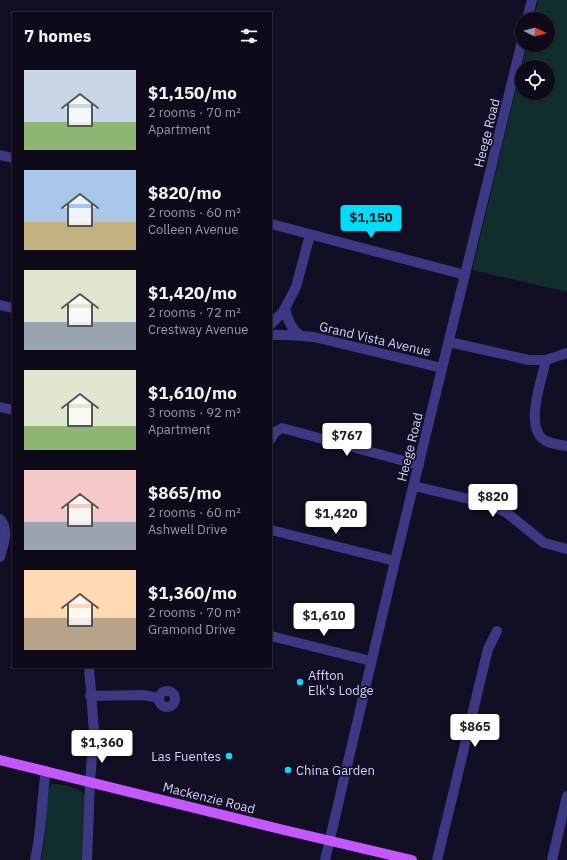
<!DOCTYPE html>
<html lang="en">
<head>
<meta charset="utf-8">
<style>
	:root { --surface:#0e0a1a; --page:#171323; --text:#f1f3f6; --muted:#9b9aa2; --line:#2e2b39; --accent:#00ddfb }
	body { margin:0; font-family:"IBM Plex Sans",sans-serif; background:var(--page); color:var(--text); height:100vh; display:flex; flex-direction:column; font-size:15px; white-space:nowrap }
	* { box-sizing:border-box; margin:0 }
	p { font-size:13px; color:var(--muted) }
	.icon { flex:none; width:22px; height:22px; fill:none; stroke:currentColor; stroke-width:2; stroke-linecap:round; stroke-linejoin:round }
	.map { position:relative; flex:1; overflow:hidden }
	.side { position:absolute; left:12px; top:12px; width:260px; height:656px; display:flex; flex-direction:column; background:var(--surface); border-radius:0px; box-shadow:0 1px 3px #0004,0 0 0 1px var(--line) }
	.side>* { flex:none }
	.needle { width:26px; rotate:96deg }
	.fabs { position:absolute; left:515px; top:12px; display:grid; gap:8px }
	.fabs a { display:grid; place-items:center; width:40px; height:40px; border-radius:50%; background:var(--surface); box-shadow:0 1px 3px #0004,0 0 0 1px var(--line); font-size:20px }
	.price { position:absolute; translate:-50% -34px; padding:0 9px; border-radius:4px; background:#fff; color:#222; font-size:13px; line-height:26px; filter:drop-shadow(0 1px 2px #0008) }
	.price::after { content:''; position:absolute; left:50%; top:24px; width:12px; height:9px; margin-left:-6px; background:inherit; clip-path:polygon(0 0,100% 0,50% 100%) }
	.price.on { background:var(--accent); color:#111 }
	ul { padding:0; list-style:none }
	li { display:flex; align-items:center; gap:12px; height:100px; padding:0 12px }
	li span { display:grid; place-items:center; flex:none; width:112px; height:80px; border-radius:0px; color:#555 }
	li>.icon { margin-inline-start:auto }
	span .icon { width:48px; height:48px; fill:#fffc; stroke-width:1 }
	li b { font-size:17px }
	h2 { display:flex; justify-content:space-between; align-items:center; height:48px; padding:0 12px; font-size:17px }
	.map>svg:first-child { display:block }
	.green { fill:#112d2d; fill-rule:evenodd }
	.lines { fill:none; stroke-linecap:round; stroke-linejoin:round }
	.minor { stroke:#3d3883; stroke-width:10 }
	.major { stroke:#c457ff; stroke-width:10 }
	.poi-dot { fill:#00ddfb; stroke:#120e23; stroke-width:1.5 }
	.labels { text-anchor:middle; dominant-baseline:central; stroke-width:3.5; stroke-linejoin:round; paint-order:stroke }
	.street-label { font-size:13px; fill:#d6d0ff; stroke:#120e23 }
	.poi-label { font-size:13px; fill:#d6d0ff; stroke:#120e23; text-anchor:start }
</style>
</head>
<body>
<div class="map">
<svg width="567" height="860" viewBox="0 0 567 860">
	<rect width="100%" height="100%" fill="#120e23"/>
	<g class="green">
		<path d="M538,0h29v292l-95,-22 55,-225h21v-26h-14zM522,67h26v26h-26z"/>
		<path d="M52,784c9,0 27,3 33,11l-3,65h-41c2,-9 4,-19 4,-28 1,-13 -1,-39 7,-48z"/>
	</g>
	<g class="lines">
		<g class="minor">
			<polyline points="527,19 532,0"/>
			<polyline points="0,155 13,158"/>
			<polyline points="271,224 465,275"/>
			<polyline points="0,305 13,308"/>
			<path d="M285,308c2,11 6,21 16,28"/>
			<polyline points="271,324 283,312 296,287 310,235"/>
			<polyline points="271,335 289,335 314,337 442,368"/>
			<polyline points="449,342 529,360 546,360 567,353"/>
			<path d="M546,360c-4,19 -23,69 0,81 6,3 15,4 21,5"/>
			<polyline points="0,407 13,410"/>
			<polyline points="271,439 275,432 282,428 419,465"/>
			<polyline points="414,486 490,504 507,513 544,543 567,549"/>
			<path d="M0,519c10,11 3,26 0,38"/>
			<polyline points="271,530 395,561"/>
			<polyline points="271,636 371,661"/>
			<circle cx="167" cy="699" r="8"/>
			<polyline points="90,696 143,695 159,698"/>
			<path d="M35,860c7,-29 6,-59 11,-89"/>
			<polyline points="87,860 90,782 94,731 89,667"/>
			<polyline points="325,860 395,561 522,41"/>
			<polyline points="437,860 488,649 497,631"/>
			<polyline points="552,860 567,796"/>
		</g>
		<polyline class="major" points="0,760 284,830 412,860"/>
	</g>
	<g class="poi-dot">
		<circle cx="300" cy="682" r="4"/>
		<circle cx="229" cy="756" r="4"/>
		<circle cx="288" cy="770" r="4"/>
	</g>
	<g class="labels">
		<g class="street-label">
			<text transform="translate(487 133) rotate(-76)">Heege Road</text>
			<text transform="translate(375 339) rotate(13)">Grand Vista Avenue</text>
			<text transform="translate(410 447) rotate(-76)">Heege Road</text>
			<text transform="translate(209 798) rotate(14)">Mackenzie Road</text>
		</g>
		<g class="poi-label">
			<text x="308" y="675">Affton<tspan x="308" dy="15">Elk's Lodge</tspan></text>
			<text x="221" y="756" text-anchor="end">Las Fuentes</text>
			<text x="296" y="770">China Garden</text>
		</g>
	</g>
</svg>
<div class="fabs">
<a><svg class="needle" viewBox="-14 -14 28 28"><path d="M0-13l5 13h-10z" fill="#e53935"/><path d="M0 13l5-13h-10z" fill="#9b9aa2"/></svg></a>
<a><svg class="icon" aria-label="locate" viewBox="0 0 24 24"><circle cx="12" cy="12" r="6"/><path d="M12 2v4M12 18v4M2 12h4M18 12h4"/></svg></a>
</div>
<b class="price on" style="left:371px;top:239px">$1,150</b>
<b class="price" style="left:347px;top:457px">$767</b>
<b class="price" style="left:493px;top:518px">$820</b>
<b class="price" style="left:336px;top:535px">$1,420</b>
<b class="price" style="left:324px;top:637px">$1,610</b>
<b class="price" style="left:475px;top:748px">$865</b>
<b class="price" style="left:102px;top:764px">$1,360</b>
<section class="side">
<h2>7 homes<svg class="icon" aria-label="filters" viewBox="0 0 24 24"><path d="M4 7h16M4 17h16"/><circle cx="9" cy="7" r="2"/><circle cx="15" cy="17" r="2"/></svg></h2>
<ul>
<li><span style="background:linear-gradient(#c9d6e8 65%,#8fb573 0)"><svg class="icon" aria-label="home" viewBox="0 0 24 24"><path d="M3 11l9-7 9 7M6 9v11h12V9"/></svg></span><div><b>$1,150/mo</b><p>2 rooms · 70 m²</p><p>Apartment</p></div></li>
<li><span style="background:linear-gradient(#a9c7e8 65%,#c2b280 0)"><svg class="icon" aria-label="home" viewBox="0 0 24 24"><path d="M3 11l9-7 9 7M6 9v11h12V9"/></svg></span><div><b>$820/mo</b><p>2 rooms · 60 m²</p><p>Colleen Avenue</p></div></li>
<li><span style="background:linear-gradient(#dfe7d0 65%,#9aa5b1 0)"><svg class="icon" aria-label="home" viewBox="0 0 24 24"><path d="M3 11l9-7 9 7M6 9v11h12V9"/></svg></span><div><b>$1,420/mo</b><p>2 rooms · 72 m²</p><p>Crestway Avenue</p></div></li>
<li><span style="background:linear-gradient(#dfe7d0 70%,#8fb573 0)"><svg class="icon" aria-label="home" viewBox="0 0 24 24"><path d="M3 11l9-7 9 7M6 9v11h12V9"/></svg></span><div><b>$1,610/mo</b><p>3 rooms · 92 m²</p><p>Apartment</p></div></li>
<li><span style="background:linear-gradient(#f6c9c9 65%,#9aa5b1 0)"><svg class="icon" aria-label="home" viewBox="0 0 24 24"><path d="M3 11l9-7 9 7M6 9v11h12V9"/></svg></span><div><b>$865/mo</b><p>2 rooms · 60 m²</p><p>Ashwell Drive</p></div></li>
<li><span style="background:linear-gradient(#ffd9b3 60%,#b9a48a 0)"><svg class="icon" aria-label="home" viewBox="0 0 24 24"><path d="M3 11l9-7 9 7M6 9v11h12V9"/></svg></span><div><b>$1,360/mo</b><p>2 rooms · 70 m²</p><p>Gramond Drive</p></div></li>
</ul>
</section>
</div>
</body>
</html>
